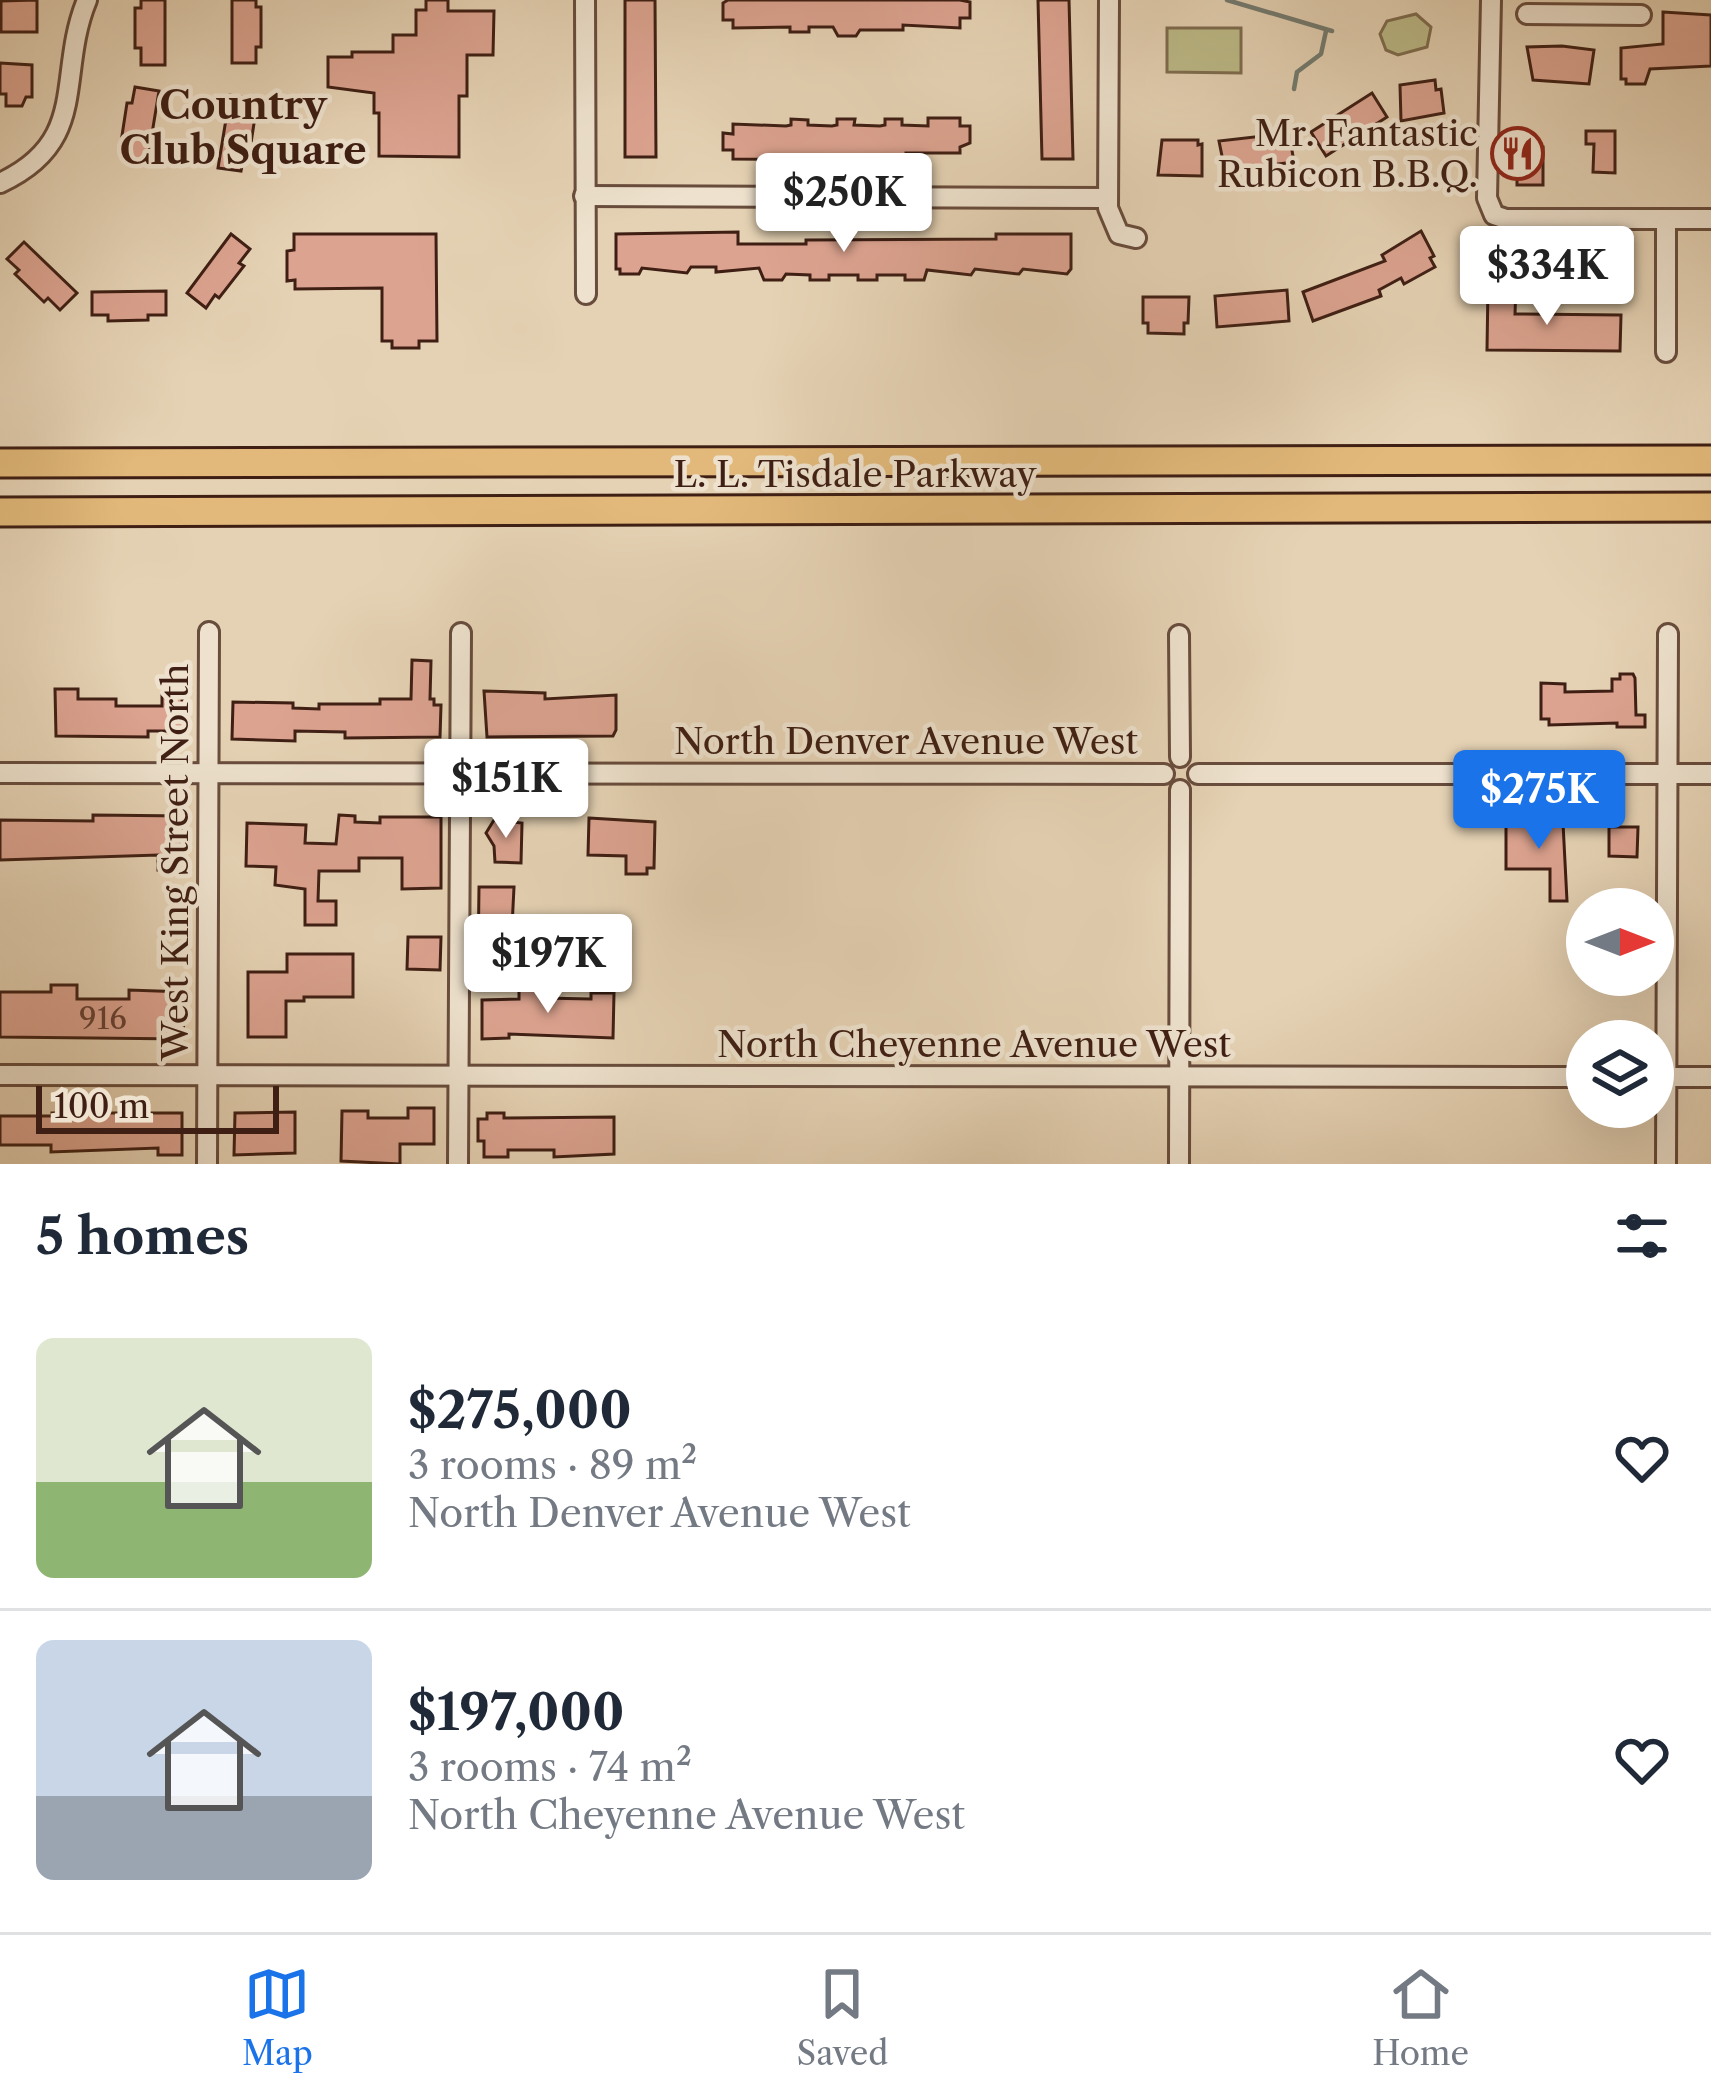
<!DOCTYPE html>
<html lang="en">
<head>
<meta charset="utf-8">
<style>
	:root { --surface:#fff; --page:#f2f2f3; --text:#1f2937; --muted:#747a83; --line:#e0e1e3; --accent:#1a73e8 }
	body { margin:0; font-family:"Libre Caslon Text",serif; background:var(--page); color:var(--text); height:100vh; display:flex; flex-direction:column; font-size:45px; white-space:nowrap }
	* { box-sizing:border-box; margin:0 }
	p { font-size:39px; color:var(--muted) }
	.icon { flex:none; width:66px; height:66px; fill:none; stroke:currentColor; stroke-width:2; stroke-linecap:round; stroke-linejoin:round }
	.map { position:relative; height:1164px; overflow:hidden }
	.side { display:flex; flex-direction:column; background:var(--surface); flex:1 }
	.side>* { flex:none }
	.needle { width:78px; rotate:90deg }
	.tools { position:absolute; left:1566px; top:888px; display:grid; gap:24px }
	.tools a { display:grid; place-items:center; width:108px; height:108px; border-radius:50%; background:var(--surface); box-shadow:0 12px 48px #0002; font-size:60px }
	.scale { position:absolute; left:36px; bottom:30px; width:243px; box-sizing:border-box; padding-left:12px; border:6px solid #3f1f14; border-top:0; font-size:33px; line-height:42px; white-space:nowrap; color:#3f1f14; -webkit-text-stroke:9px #eee2ce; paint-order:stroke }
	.price { position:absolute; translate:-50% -102px; padding:0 27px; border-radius:12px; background:#fff; color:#222; font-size:39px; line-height:78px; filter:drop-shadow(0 3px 6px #0008) }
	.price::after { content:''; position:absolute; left:50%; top:72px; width:36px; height:27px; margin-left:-18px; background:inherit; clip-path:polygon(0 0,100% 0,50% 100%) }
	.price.active { background:var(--accent); color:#fff }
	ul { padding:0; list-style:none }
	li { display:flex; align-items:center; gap:36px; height:300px; padding:0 36px }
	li+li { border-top:3px solid var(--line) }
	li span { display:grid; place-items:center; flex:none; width:336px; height:240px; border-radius:18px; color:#555 }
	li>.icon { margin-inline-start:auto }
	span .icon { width:144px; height:144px; fill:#fffc; stroke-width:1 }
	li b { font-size:51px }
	h2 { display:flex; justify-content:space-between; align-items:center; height:144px; padding:0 36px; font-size:51px }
	.tab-bar { display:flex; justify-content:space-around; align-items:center; height:168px; border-top:3px solid var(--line); background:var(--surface); font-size:33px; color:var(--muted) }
	.tab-bar a { display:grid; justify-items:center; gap:6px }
	.tab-bar .active { color:var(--accent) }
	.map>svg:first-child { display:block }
	.green { fill:#bcba88; stroke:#7e6c4e; stroke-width:3 }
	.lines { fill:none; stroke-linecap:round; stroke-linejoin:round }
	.stream { stroke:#737b70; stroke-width:4.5 }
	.building { fill:#dca390; stroke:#3f1f14; stroke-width:3 }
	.minor-casing { stroke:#684c3c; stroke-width:24 }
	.highway-casing { stroke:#3f1f14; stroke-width:33 }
	.minor { stroke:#eee2ce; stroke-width:18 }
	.highway { stroke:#e2b97a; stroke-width:27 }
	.labels { text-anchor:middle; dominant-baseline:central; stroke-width:9; stroke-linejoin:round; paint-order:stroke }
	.number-label { font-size:30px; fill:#664033 }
	.poi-label { font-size:36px; fill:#3f1f14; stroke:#eee2ce; text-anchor:end }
	.street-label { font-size:36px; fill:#3f1f14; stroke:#eee2ce }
	.neighbourhood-label { font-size:39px; font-weight:bold; fill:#3f1f14; stroke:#eee2ce }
</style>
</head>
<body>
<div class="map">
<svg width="1711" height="1164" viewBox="0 0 1711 1164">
	<rect width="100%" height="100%" fill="#e5d2b4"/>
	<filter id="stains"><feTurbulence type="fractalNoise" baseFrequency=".00167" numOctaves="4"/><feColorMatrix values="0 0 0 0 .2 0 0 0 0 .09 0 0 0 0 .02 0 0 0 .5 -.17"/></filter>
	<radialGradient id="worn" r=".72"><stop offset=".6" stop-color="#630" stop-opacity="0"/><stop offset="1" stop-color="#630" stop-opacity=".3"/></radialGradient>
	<g class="green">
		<polygon points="1416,14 1431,27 1427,47 1398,55 1386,50 1380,34 1387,21"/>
		<polygon points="1167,28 1241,28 1241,73 1167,72"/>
	</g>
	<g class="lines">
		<g class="stream">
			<polyline points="1227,0 1332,31"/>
			<polyline points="1294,89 1297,72 1321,54 1326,31"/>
		</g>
	</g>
	<g class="building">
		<polygon points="37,0 37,32 1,32 1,1"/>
		<polygon points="141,0 165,0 165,65 141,65 141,48 135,48 135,8 141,8"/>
		<polygon points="232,0 256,0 256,7 261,7 261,47 256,47 256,63 232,63"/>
		<polygon points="426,0 448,0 448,11 494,11 493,55 467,55 467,96 459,96 459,157 379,156 379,113 374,113 374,93 328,87 328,57 352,57 352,52 393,52 393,35 416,35 416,10 426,10"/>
		<polygon points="625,0 655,0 656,157 625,157"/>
		<polygon points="728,0 960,0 970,2 970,18 960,18 960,28 903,25 903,30 860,30 856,36 838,36 833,27 809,27 809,32 790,32 790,27 733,28 733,20 723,20 723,3"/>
		<polygon points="1038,0 1069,0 1073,159 1042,159"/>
		<polygon points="1663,12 1711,15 1711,66 1650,69 1645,84 1626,84 1626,79 1621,79 1621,48 1663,44"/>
		<polygon points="1562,46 1594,50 1589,84 1533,80 1527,47"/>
		<polygon points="0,63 32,65 32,97 26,97 22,106 6,106 6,94 0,94"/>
		<polygon points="1435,80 1436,90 1441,89 1444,113 1401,121 1400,85"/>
		<polygon points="135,87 159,91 147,164 123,160 126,143 121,142 127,103 132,103"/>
		<polygon points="1372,93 1387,117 1326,156 1311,132"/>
		<polygon points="230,95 253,99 250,116 255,117 249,156 244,155 241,171 218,168"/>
		<polygon points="928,118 960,118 960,126 970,126 970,143 960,147 960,153 906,153 906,160 733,159 733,150 723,150 723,133 733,134 733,124 786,126 791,125 791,119 808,120 808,125 832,126 837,125 837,119 855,119 854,125 880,126 885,125 885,119 902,119 902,125 928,126"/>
		<polygon points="1586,131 1615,131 1615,173 1593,172 1594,144 1586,144"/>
		<polygon points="1289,133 1294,162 1225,171 1219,141"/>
		<polygon points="1162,140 1198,140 1198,145 1202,144 1202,176 1158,175"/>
		<rect x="1517" y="147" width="26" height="38"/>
		<polygon points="1421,231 1434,256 1430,258 1435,267 1404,284 1401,278 1379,290 1381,296 1313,321 1303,292 1385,261 1382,255"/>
		<polygon points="738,232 738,244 806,244 806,240 996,239 996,234 1071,234 1071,269 1067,274 1023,269 1019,274 975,269 971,275 927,270 924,280 905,280 905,275 877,275 877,280 858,280 858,275 829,275 829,280 810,280 810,275 786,274 782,280 764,280 759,268 716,272 716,267 691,267 687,273 642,268 639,274 620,274 620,269 616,269 616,234"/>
		<polygon points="231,234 250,249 239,263 244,266 219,298 215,295 206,308 187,293"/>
		<polygon points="294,234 436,234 437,341 419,341 419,348 392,348 392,341 382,341 382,288 295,289 295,280 287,281 287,251 294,250"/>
		<polygon points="24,242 77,293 60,310 48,298 44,302 15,274 19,270 7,259"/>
		<polygon points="1488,286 1516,286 1515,314 1621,315 1620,351 1487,350"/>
		<polygon points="1287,290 1289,321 1217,327 1215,296"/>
		<polygon points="166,291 166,315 148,315 148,320 108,321 108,315 92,315 92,292"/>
		<polygon points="1143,297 1189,297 1188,323 1184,323 1184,334 1148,333 1148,323 1143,323"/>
		<polygon points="412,660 431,661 430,699 434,699 434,705 441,705 440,737 345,738 345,732 295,731 295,741 232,739 233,702 293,703 293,708 319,709 319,704 380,704 380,699 411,699"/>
		<polygon points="1620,674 1633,674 1635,678 1636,715 1645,715 1645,727 1617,727 1617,723 1549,725 1549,719 1541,719 1541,683 1565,684 1565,692 1612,691 1612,679 1620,679"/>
		<polygon points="162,681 182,681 182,700 187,700 185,731 148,731 148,737 56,736 55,689 78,689 78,699 116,699 116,706 162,706"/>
		<polygon points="484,691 545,693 545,699 616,695 616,730 613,736 487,737"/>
		<polygon points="93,815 184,816 178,870 158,870 158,855 0,860 0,820 93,821"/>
		<polygon points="339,815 355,816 355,822 380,823 380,817 441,817 441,888 402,889 402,858 359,858 359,871 319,871 318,901 336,901 336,925 305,925 305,889 275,885 276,867 246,866 247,823 306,825 305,843 336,844"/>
		<polygon points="589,818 655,822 654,868 647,868 647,874 626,874 626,856 588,855"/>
		<polygon points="494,820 522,823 521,863 495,862 494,846 486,833"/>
		<polygon points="1506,821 1563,823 1567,901 1550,901 1550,869 1506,869"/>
		<polygon points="1609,827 1638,827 1637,857 1609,856"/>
		<polygon points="479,887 514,887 510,967 478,967"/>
		<polygon points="408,937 441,937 440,970 407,969"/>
		<polygon points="287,954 353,954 353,997 304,997 304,1001 286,1001 286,1037 248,1037 248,972 287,972"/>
		<polygon points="51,985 77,985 77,999 129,999 129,990 185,992 183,1039 0,1037 0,992 51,992"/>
		<polygon points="519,987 544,988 543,998 591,999 591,993 614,993 613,1038 509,1034 509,1038 482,1039 482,1000 519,999"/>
		<polygon points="408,1108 434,1108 434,1144 400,1144 400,1164 341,1161 342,1111 368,1111 368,1118 408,1118"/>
		<polygon points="295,1112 295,1153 234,1155 235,1113"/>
		<polygon points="52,1113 182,1113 182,1155 158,1155 158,1148 51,1152 51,1145 0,1145 0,1116 52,1116"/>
		<polygon points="487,1113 504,1113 504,1118 614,1117 614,1154 554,1157 554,1150 508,1150 508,1157 484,1157 484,1141 478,1141 478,1119 487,1119"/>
	</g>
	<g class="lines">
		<defs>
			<g id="minor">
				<polyline points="585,0 586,294"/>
				<polyline points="1109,0 1108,208 1119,234 1136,238"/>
				<polyline points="1491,0 1487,198 1494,215 1506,219 1711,219"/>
				<polyline points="1527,14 1641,15"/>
				<path d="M0,183c91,-42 56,-108 87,-183"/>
				<polyline points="584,196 1107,198"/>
				<polyline points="1666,219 1666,352"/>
				<polyline points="1179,635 1180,757"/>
				<polyline points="0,773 1164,774"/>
				<polyline points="1198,774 1711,774"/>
				<polyline points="0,1075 1587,1077"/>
				<polyline points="1653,1077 1711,1077"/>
				<polyline points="207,1164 209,632"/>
				<polyline points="458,1164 461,633"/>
				<polyline points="1179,1164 1180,790"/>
				<polyline points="1666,1164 1668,634"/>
			</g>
			<g id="highway">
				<polyline points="0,463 1711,460"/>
				<polyline points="0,512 1711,507"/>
			</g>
		</defs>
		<use href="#minor" class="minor-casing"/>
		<use href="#highway" class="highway-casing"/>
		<use href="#minor" class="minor"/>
		<use href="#highway" class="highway"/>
	</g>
	<defs>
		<symbol id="restaurant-ring" viewBox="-11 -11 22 22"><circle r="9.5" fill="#eee2ce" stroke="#8f2418" stroke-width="1.5"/><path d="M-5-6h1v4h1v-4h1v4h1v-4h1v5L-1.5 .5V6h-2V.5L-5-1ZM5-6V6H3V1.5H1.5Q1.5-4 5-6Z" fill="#8f2418"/></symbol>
	</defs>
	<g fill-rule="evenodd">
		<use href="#restaurant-ring" x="1488" y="124" width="59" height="59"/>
	</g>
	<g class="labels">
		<g class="number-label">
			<text x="103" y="1018">916</text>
		</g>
		<g class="poi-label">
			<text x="1478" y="133">Mr. Fantastic<tspan x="1478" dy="41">Rubicon B.B.Q.</tspan></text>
		</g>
		<g class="street-label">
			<text x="855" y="474">L. L. Tisdale Parkway</text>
			<text x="906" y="741">North Denver Avenue West</text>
			<text transform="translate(175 862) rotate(-90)">West King Street North</text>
			<text x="974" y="1044">North Cheyenne Avenue West</text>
		</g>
		<g class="neighbourhood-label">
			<text x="243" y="105">Country<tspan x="243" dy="45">Club Square</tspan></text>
		</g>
	</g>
	<rect width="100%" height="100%" filter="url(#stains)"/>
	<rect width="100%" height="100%" fill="url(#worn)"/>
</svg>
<div class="tools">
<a><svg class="needle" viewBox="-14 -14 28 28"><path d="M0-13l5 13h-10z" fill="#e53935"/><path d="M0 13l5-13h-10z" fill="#747a83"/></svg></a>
<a><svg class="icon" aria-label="layers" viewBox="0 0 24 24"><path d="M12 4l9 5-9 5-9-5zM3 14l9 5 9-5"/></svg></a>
</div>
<div class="scale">100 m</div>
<b class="price" style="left:844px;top:255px">$250K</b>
<b class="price" style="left:1547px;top:328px">$334K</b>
<b class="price" style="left:506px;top:841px">$151K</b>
<b class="price active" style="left:1539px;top:852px">$275K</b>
<b class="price" style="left:548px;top:1016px">$197K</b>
</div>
<section class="side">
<h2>5 homes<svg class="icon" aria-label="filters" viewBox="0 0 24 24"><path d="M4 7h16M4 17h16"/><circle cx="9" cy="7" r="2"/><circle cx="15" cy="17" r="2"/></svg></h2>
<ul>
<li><span style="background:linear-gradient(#dfe7d0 60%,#8fb573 0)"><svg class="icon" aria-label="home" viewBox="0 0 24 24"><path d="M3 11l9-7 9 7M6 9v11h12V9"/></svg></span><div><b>$275,000</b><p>3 rooms · 89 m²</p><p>North Denver Avenue West</p></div><svg class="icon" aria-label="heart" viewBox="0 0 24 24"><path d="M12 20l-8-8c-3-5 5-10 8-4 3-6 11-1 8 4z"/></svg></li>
<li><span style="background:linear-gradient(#c9d6e8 65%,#9aa5b1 0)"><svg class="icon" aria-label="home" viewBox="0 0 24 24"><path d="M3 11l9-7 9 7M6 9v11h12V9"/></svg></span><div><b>$197,000</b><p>3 rooms · 74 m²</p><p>North Cheyenne Avenue West</p></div><svg class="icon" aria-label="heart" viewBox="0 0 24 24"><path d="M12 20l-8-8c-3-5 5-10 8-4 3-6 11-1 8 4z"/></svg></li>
</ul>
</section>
<nav class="tab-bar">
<a class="active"><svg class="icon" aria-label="map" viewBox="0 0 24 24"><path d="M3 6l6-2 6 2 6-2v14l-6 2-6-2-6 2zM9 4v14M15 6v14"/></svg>Map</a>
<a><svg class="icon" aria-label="saved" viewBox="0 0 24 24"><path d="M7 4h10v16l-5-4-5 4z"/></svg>Saved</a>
<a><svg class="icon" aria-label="home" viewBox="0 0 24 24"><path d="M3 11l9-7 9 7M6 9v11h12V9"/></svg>Home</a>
</nav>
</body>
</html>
